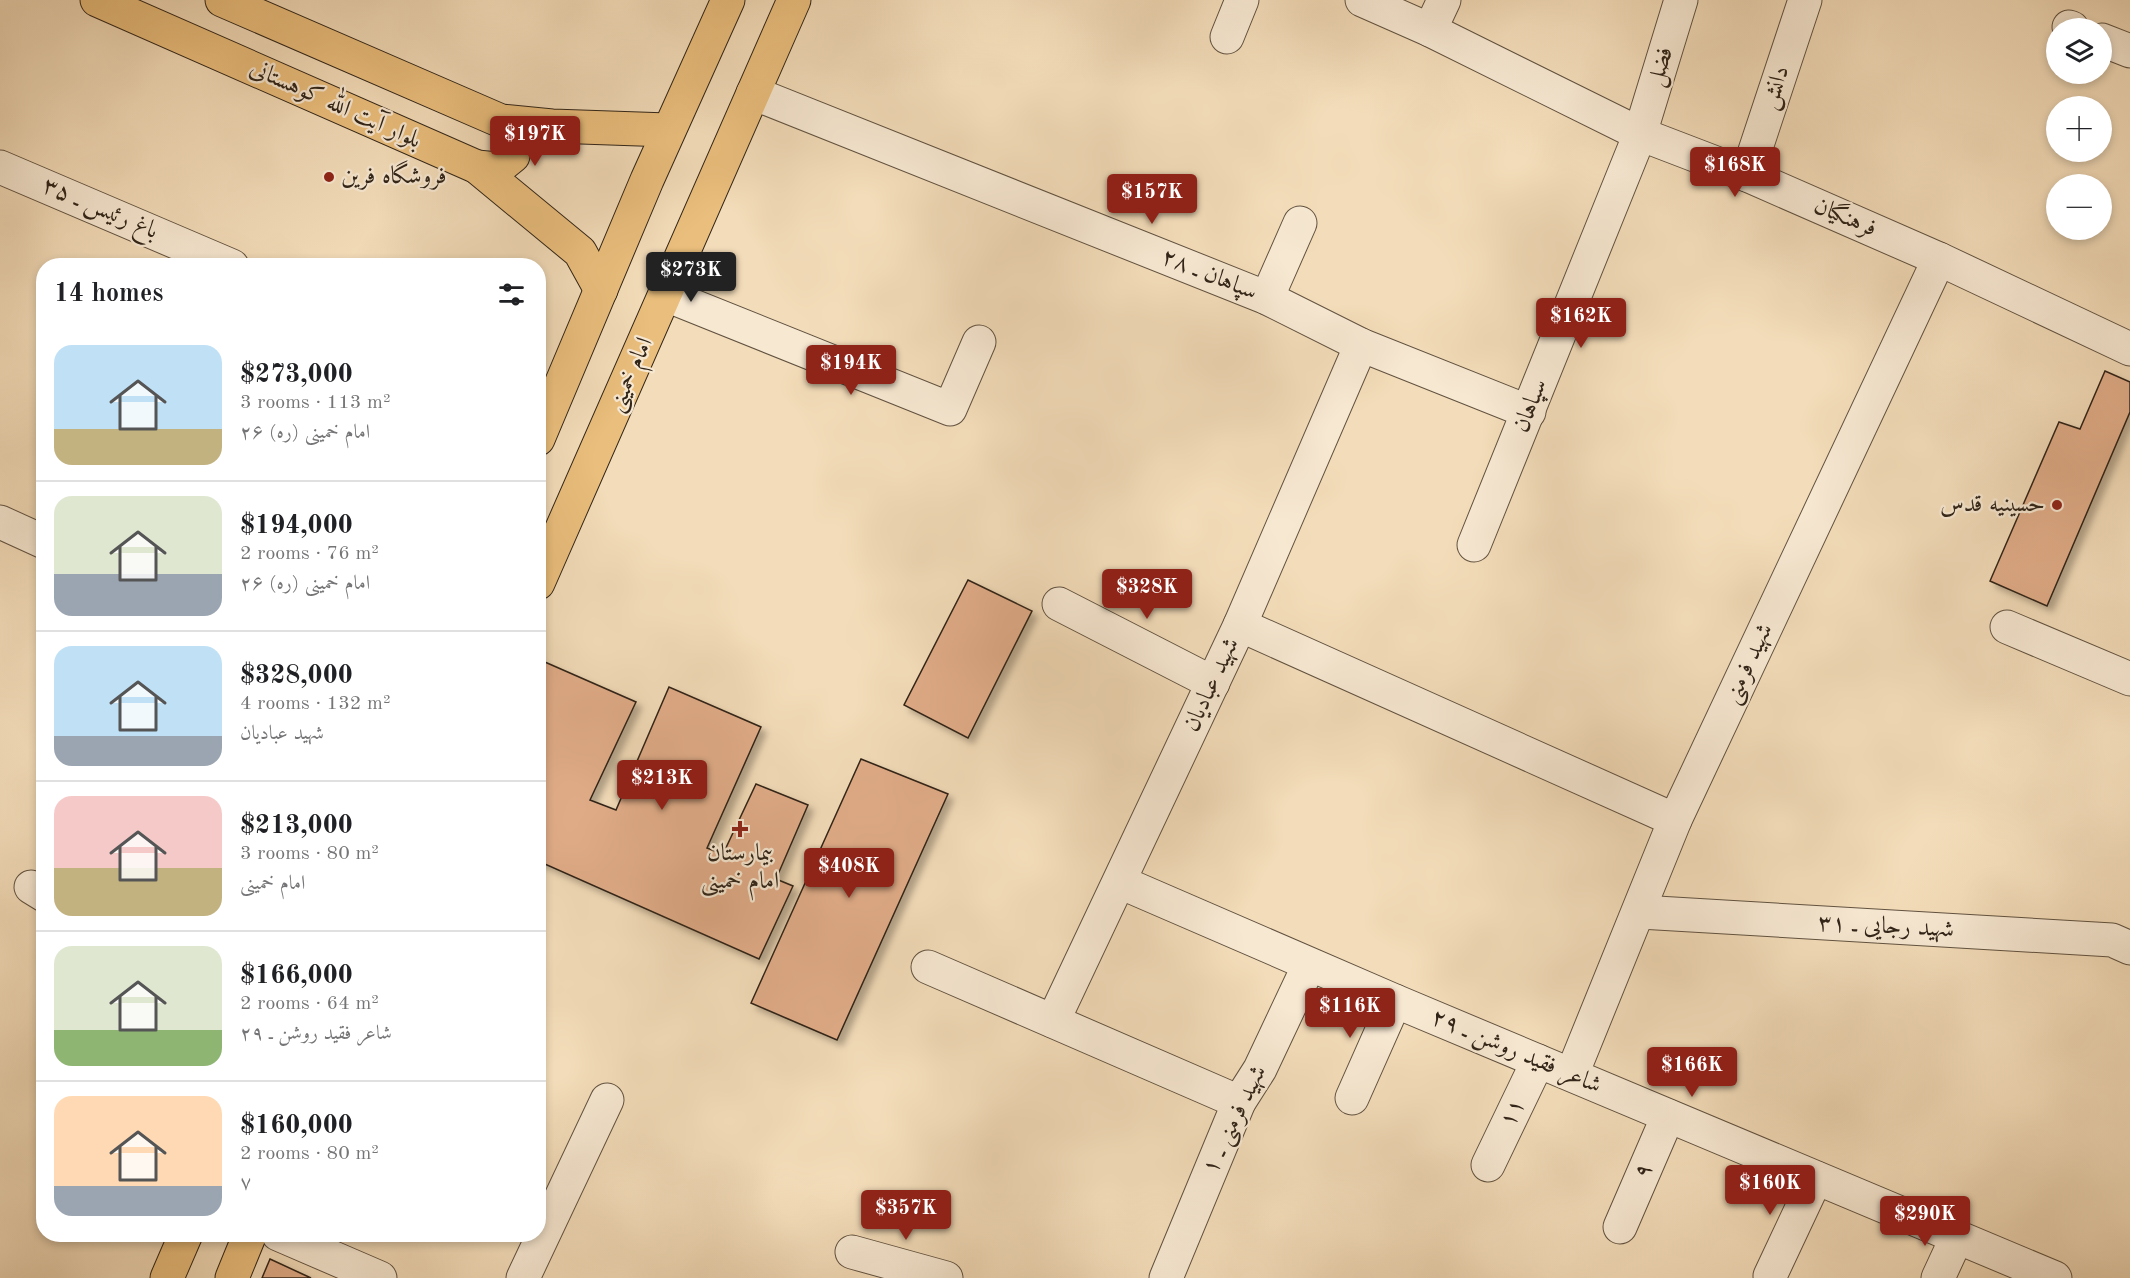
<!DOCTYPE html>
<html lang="en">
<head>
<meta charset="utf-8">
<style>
	:root { --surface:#fff; --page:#f6f6f6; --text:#202124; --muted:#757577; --line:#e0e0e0; --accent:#8f2418 }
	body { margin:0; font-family:"Old Standard TT",Amiri,serif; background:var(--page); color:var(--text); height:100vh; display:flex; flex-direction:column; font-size:22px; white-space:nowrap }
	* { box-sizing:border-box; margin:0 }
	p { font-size:20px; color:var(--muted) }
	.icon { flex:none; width:33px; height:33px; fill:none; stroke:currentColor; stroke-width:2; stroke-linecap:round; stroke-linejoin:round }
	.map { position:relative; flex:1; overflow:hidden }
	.drawer { position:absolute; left:36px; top:258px; width:510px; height:984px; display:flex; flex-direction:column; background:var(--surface); border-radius:24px; box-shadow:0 3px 9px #0003 }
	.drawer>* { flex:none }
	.controls { position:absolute; left:2046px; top:18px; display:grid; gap:12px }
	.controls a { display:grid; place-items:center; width:66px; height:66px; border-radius:50%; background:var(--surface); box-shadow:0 3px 9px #0003; font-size:30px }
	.price { position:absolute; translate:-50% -51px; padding:0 14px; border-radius:6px; background:var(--accent); color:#fff; font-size:20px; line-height:39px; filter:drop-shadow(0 2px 3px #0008) }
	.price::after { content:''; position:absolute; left:50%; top:36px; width:18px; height:14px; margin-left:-9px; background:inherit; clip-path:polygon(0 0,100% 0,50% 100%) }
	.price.active { background:#222; color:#fff }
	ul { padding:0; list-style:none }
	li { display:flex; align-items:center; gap:18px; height:150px; padding:0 18px }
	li+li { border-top:2px solid var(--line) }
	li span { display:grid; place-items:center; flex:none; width:168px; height:120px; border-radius:18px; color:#555 }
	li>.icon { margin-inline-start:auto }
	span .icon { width:72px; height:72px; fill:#fffc; stroke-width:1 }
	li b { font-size:26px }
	h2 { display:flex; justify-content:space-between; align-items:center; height:72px; padding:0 18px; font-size:26px }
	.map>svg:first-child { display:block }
	.building { fill:#e0ac88; stroke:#302418; stroke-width:1.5; filter:url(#shadow) }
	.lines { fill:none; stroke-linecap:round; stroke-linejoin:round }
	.minor-casing { stroke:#615240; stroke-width:35 }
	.major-casing { stroke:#302418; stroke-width:35 }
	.minor { stroke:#f7e8d2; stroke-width:33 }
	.major { stroke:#eabe7c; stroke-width:33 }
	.poi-dot { fill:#8f2418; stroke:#f7e8d2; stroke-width:2 }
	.labels { text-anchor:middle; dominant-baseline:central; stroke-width:4.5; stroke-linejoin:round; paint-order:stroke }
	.street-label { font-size:24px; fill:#302418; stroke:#f7e8d2 }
	.poi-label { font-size:24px; fill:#302418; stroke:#f7e8d2; text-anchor:start }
</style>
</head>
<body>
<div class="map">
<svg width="2130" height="1278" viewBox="0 0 2130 1278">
	<defs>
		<filter id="shadow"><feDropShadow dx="5.5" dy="5.5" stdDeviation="3" flood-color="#0004"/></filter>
	</defs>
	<rect width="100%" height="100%" fill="#f3dcb9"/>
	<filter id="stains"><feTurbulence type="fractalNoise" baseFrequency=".00333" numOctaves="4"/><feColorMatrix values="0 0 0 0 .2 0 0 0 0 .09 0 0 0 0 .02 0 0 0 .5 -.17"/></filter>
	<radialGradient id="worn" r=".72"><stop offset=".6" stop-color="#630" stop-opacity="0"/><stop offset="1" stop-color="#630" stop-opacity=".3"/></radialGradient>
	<g class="building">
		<polygon points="2105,371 2130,382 2130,412 2047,606 1990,581 2059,422 2080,429"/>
		<polygon points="968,580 1032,611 968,738 904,705"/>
		<polygon points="538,659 636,702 590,800 616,810 669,687 761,727 707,848 723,854 756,784 808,805 776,879 793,886 759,959 538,861"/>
		<polygon points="861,759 948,794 837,1040 751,1003"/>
		<polygon points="270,1259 311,1278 262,1278"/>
	</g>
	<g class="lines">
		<defs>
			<g id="minor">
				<polyline points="1362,0 1430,30 1640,134 1747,175 1939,259 2130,349"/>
				<polyline points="2069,27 2072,28"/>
				<polyline points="1430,30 1444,0"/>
				<polyline points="1227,37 1242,0"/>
				<polyline points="2102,40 2130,51"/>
				<polyline points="753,93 1267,298 1361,345 1529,412"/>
				<polyline points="0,167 232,266"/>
				<polyline points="1747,175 1805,0"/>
				<polyline points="666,295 950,409 979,342"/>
				<polyline points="1267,298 1300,223"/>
				<polyline points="0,522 44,542"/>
				<polyline points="1474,545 1640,134 1681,0"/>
				<polyline points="1059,604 1213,683"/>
				<polyline points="1240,625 1675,820"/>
				<polyline points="2007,627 2130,679"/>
				<polyline points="1120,882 1395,1001 2055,1278"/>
				<polyline points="31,887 44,895"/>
				<polyline points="1640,912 2112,940 2130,948"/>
				<polyline points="928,967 1239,1102"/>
				<polyline points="1053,1021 1240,625 1361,345"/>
				<polyline points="1572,1074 1675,820 1939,259"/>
				<polyline points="1352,1098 1395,1001"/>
				<polyline points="1488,1165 1538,1061"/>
				<polyline points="1620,1227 1668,1116"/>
				<polyline points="278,1234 380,1278"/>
				<polyline points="852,1252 946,1278"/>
				<polyline points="1770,1276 1816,1178"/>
				<polyline points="523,1278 607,1100"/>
				<polyline points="1166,1278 1239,1102 1260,1069 1309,965"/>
				<polyline points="1938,1278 1957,1237"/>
			</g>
			<g id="major">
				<polyline points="97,0 477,167 580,252 601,290"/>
				<polyline points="222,0 501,121 552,126 668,130"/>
				<polyline points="477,167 497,169 513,156 514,135 501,121"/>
				<polyline points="538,439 647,180 728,0"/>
				<polyline points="538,583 794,0"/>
				<polyline points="167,1278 186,1234"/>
				<polyline points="232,1278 250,1234"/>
			</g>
		</defs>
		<use href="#minor" class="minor-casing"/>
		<use href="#major" class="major-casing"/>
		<use href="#minor" class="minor"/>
		<use href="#major" class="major"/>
	</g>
	<g class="poi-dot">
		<circle cx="329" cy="177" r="6"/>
		<circle cx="2057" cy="505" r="6"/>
		<path d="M737 820h6v6h6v6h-6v6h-6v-6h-6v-6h6z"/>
	</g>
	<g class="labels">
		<g class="street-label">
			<text transform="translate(1661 67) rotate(-73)">فضل</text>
			<text transform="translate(1776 88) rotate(-72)">دانش</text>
			<text transform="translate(335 105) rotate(24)">بلوار آیت الله کوهستانی</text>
			<text transform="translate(100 209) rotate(23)">باغ رئیس ـ ۳۵</text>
			<text transform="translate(1845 218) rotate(23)">فرهنگیان</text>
			<text transform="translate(1209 275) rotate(22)">سپاهان ـ ۲۸</text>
			<text transform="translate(631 375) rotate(-66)">امام خمینی</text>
			<text transform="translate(1531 406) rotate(-68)">سپاهان</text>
			<text transform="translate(1749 664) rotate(-65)">شهید فرمنی</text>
			<text transform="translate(1212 685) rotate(-65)">شهید عبادیان</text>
			<text transform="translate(1886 927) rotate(3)">شهید رجایی ـ ۳۱</text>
			<text transform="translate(1516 1052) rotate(23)">شاعر فقید روشن ـ ۲۹</text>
			<text transform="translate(1513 1113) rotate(-64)">۱۱</text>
			<text transform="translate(1235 1120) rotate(-64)">شهید فرمنی ـ ۱</text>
			<text transform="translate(1644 1171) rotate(-67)">۹</text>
		</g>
		<g class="poi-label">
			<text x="341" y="177">فروشگاه فرین</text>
			<text x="2045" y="505" text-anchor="end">حسینیه قدس</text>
			<text x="740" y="854" text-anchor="middle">بیمارستان<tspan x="740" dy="28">امام خمینی</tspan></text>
		</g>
	</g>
	<rect width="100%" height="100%" filter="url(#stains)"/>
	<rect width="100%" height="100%" fill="url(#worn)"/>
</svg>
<div class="controls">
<a><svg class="icon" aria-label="layers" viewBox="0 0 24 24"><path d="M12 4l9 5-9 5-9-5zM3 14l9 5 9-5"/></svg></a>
<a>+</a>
<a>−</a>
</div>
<b class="price" style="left:535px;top:167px">$197K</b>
<b class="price" style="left:1735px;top:198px">$168K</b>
<b class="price" style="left:1152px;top:225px">$157K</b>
<b class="price active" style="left:691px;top:303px">$273K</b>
<b class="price" style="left:1581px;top:349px">$162K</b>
<b class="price" style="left:851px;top:396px">$194K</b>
<b class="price" style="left:1147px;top:620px">$328K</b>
<b class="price" style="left:662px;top:811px">$213K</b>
<b class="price" style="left:849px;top:899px">$408K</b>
<b class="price" style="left:1350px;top:1039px">$116K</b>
<b class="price" style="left:1692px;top:1098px">$166K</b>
<b class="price" style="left:1770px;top:1216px">$160K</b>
<b class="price" style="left:906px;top:1241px">$357K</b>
<b class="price" style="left:1925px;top:1247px">$290K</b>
<section class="drawer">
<h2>14 homes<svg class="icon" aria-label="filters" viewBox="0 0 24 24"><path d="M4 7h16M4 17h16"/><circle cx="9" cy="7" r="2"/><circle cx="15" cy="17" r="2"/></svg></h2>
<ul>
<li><span style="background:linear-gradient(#bfe0f5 70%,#c2b280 0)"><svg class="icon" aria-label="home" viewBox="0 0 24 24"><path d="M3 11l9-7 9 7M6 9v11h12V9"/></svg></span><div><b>$273,000</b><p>3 rooms · 113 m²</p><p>امام خمینی (ره) ۲۶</p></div></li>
<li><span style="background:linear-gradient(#dfe7d0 65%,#9aa5b1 0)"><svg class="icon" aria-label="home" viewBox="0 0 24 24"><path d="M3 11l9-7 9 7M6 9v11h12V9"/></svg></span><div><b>$194,000</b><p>2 rooms · 76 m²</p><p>امام خمینی (ره) ۲۶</p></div></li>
<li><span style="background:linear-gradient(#bfe0f5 75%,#9aa5b1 0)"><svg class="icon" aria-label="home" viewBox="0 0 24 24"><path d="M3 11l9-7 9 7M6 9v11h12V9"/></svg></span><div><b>$328,000</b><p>4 rooms · 132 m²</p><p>شهید عبادیان</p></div></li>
<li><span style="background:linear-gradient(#f6c9c9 60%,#c2b280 0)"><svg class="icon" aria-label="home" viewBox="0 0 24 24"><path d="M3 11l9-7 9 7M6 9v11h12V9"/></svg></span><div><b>$213,000</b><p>3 rooms · 80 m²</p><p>امام خمینی</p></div></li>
<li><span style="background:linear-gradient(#dfe7d0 70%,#8fb573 0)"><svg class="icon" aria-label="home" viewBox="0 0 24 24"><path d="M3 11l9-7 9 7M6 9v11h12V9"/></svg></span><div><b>$166,000</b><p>2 rooms · 64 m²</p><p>شاعر فقید روشن ـ ۲۹</p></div></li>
<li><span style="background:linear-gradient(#ffd9b3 75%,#9aa5b1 0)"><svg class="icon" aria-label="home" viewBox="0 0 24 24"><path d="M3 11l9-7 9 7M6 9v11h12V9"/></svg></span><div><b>$160,000</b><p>2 rooms · 80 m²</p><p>۷</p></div></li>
</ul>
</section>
</div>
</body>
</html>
